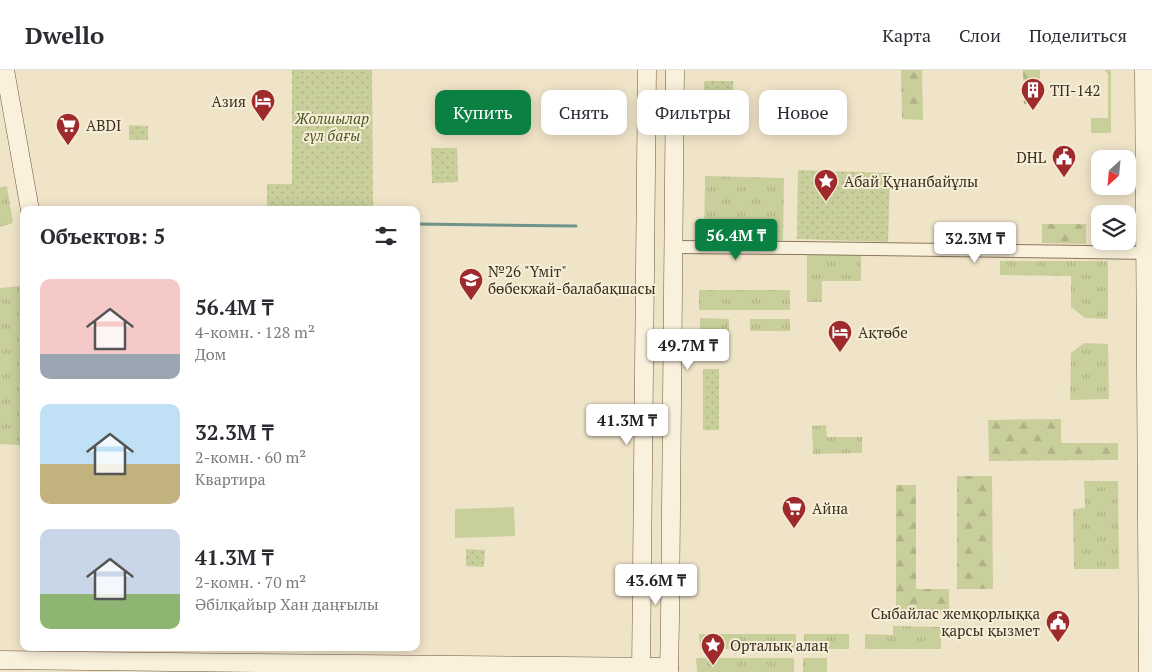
<!DOCTYPE html>
<html lang="ru">
<head>
<meta charset="utf-8">
<style>
	:root { --surface:#fff; --page:#f2f2f3; --text:#2b2b33; --muted:#7c7c81; --line:#e1e1e2; --accent:#0b8043 }
	body { margin:0; font-family:"PT Serif",serif; background:var(--page); color:var(--text); height:100vh; display:flex; flex-direction:column; font-size:19px; white-space:nowrap }
	* { box-sizing:border-box; margin:0 }
	p { font-size:16px; color:var(--muted) }
	.icon { flex:none; width:28px; height:28px; fill:none; stroke:currentColor; stroke-width:2; stroke-linecap:round; stroke-linejoin:round }
	.map { position:relative; flex:1; overflow:hidden }
	.panel { position:absolute; left:20px; top:136px; width:400px; height:445px; display:flex; flex-direction:column; background:var(--surface); border-radius:10px; box-shadow:0 2px 12px #0003 }
	.panel>* { flex:none }
	.banner { position:absolute; left:435px; top:20px; width:475px; height:45px; display:flex; gap:10px }
	.needle { width:32px; rotate:206deg }
	.tools { position:absolute; left:1091px; top:80px; display:grid; gap:10px }
	.tools a { display:grid; place-items:center; width:45px; height:45px; border-radius:10px; background:var(--surface); box-shadow:0 2px 12px #0003; font-size:25px }
	.price { position:absolute; translate:-50% -42px; padding:0 11px; border-radius:5px; background:#fff; color:#222; font-size:16px; line-height:32px; filter:drop-shadow(0 1px 2px #0008) }
	.price::after { content:''; position:absolute; left:50%; top:30px; width:15px; height:11px; margin-left:-8px; background:inherit; clip-path:polygon(0 0,100% 0,50% 100%) }
	.price.selected { background:var(--accent); color:#fff }
	ul { padding:0; list-style:none }
	li { display:flex; align-items:center; gap:15px; height:125px; padding:0 20px }
	li span { display:grid; place-items:center; flex:none; width:140px; height:100px; border-radius:10px; color:#555 }
	li>.icon { margin-inline-start:auto }
	span .icon { width:60px; height:60px; fill:#fffc; stroke-width:1 }
	li b { font-size:21px }
	h2 { display:flex; justify-content:space-between; align-items:center; height:60px; padding:0 20px; font-size:21px }
	.tag { padding:0 18px; border-radius:10px; background:var(--surface); box-shadow:0 2px 12px #0003; font-size:18px; line-height:45px }
	.tag.selected { background:var(--accent); color:#fff }
	header { display:flex; align-items:center; gap:30px; box-sizing:border-box; height:70px; padding:0 25px; background:var(--surface); border-bottom:1px solid var(--line) }
	header strong { font-size:24px }
	nav { display:flex; gap:28px; margin-inline-start:auto; font-size:18px }
	.map>svg:first-child { display:block }
	.grass { fill:url(#grass-tufts) }
	.forest { fill:url(#forest-firs) }
	.park { fill:url(#park-dots) }
	.pitch { fill:#c9cf9b }
	.lines { fill:none; stroke-linecap:round; stroke-linejoin:round }
	.stream { stroke:#6f938a; stroke-width:3 }
	.street-casing { stroke:#8d765c; stroke-width:14 }
	.secondary-casing { stroke:#6f573f; stroke-width:19 }
	.street { stroke:#faf1dc; stroke-width:12 }
	.secondary { stroke:#faf1dc; stroke-width:18 }
	.labels { text-anchor:middle; dominant-baseline:central; stroke-width:4; stroke-linejoin:round; paint-order:stroke }
	.poi-label { font-size:15px; fill:#3d2e20; stroke:#f7eed8; text-anchor:start }
	.park-label { font-size:15px; font-style:italic; fill:#4d5a26; stroke:#f7eed8 }
</style>
</head>
<body>
<header>
<strong>Dwello</strong>
<nav><a>Карта</a><a>Слои</a><a>Поделиться</a></nav>
</header>
<div class="map">
<svg width="1152" height="602" viewBox="0 0 1152 602">
	<defs>
		<pattern id="grass-tufts" width="24" height="20" patternUnits="userSpaceOnUse" patternTransform="scale(1.25)"><rect width="24" height="20" fill="#c9cf9b"/><path d="M3 7l-1-3M5 7V3M7 7l1-3M15 17l-1-3M17 17v-4M19 17l1-3" fill="none" stroke="#aeb285"/></pattern>
		<pattern id="forest-firs" width="22" height="20" patternUnits="userSpaceOnUse" patternTransform="scale(1.25)"><rect width="22" height="20" fill="#c9cf9b"/><path d="M5 1l3.5 6h-7zM16 11l3.5 6h-7z" fill="#aeb285"/></pattern>
		<pattern id="park-dots" width="8" height="8" patternUnits="userSpaceOnUse" patternTransform="scale(1.25)"><rect width="8" height="8" fill="#c9cf9b"/><path d="M2 2h.1M6 6h.1" fill="none" stroke="#aeb285" stroke-width="1.8" stroke-linecap="round"/></pattern>
	</defs>
	<rect width="100%" height="100%" fill="#f0e4c8"/>
	<g class="grass">
		<polygon points="1104,0 1111,0 1111,63 1091,63 1091,48 1108,48 1108,4"/>
		<polygon points="705,106 784,108 783,171 704,169"/>
		<polygon points="7,116 13,153 0,157 0,117"/>
		<polygon points="807,184 861,184 861,211 822,211 822,232 807,232"/>
		<polygon points="1000,191 1108,191 1108,249 1085,248 1071,237 1071,206 1000,205"/>
		<polygon points="22,216 24,223 24,381 18,375 0,374 0,218"/>
		<rect x="699" y="220" width="91" height="20"/>
		<polygon points="700,248 729,249 729,261 700,261"/>
		<rect x="750" y="249" width="40" height="12"/>
		<polygon points="1084,273 1108,274 1109,329 1070,330 1071,283"/>
		<polygon points="826,355 827,367 862,367 862,383 813,384 812,356"/>
		<polygon points="1084,411 1118,411 1119,499 1074,499 1073,439 1085,438"/>
		<polygon points="893,556 941,557 941,579 865,579 865,564 893,565"/>
		<polygon points="699,564 796,564 796,579 700,579"/>
		<rect x="804" y="564" width="45" height="15"/>
		<polygon points="696,588 794,588 794,602 697,602"/>
		<rect x="803" y="588" width="24" height="14"/>
	</g>
	<g class="forest">
		<polygon points="901,0 922,0 923,50 902,49"/>
		<polygon points="1023,0 1040,0 1040,34 1024,34"/>
		<polygon points="1042,154 1086,154 1086,174 1042,173"/>
		<polygon points="1061,349 1061,373 1118,373 1118,390 989,391 988,350"/>
		<polygon points="957,406 992,406 993,519 957,519"/>
		<polygon points="896,415 916,415 916,519 949,519 949,543 896,542"/>
	</g>
	<g class="park">
		<polygon points="292,0 372,0 373,140 267,140 267,114 292,114"/>
		<rect x="704" y="11" width="29" height="32"/>
		<polygon points="129,55 148,56 148,70 129,70"/>
		<polygon points="431,78 457,78 458,112 432,113"/>
		<polygon points="798,100 890,103 888,172 797,169"/>
		<rect x="703" y="299" width="16" height="61"/>
		<polygon points="466,479 485,480 484,497 466,496"/>
	</g>
	<polygon class="pitch" points="514,437 515,466 455,468 455,439"/>
	<g class="lines">
		<polyline class="stream" points="416,154 576,156"/>
		<defs>
			<polyline id="street" points="674,177 799,178 1152,183"/>
			<g id="secondary">
				<polyline points="5,0 30,140"/>
				<polyline points="1144,0 1148,602"/>
				<polyline points="0,590 256,593 669,597"/>
				<polyline points="641,602 647,0"/>
				<polyline points="669,602 670,550 675,0"/>
			</g>
		</defs>
		<use href="#street" class="street-casing"/>
		<use href="#secondary" class="secondary-casing"/>
		<use href="#street" class="street"/>
		<use href="#secondary" class="secondary"/>
	</g>
	<defs>
		<symbol id="building-pin" viewBox="-11 -11 22 30"><path d="M0 17L-7.5 6A9.5 9.5 0 1 1 7.5 6Z" fill="#9e2a2b" stroke="#f7eed8"/><path d="M-4-6H4V6H1V3H-1V6H-4ZM-2.5-4.3h1.7v1.8h-1.7ZM.8-4.3h1.7v1.8H.8ZM-2.5-1h1.7V.8h-1.7ZM.8-1h1.7V.8H.8Z" fill="#fff"/></symbol>
		<symbol id="hotel-pin" viewBox="-11 -11 22 30"><path d="M0 17L-7.5 6A9.5 9.5 0 1 1 7.5 6Z" fill="#9e2a2b" stroke="#f7eed8"/><path d="M-6-4.5h1.5V1H6V5H4.5V3h-9V5H-6ZM-4 0a1.8 1.8 0 1 1 3.6 0ZM.5 0V-2.5h3Q6-2.5 6 0Z" fill="#fff"/></symbol>
		<symbol id="supermarket-pin" viewBox="-11 -11 22 30"><path d="M0 17L-7.5 6A9.5 9.5 0 1 1 7.5 6Z" fill="#9e2a2b" stroke="#f7eed8"/><path d="M-6-5.5h2.5l.6 2H6L4.5 2H-2.5L-4.4-4H-6ZM-1.5 3.2a1.3 1.3 0 1 0 .1 0ZM3 3.2a1.3 1.3 0 1 0 .1 0Z" fill="#fff"/></symbol>
		<symbol id="civic-pin" viewBox="-11 -11 22 30"><path d="M0 17L-7.5 6A9.5 9.5 0 1 1 7.5 6Z" fill="#9e2a2b" stroke="#f7eed8"/><path d="M-.6-6.5H3V-4.5H.6V-3L4-1V1h2V6H-6V1h2V-1L-.6-3ZM-1.2 2.5V6h2.4V2.5Z" fill="#fff"/></symbol>
		<symbol id="sight-pin" viewBox="-11 -11 22 30"><path d="M0 17L-7.5 6A9.5 9.5 0 1 1 7.5 6Z" fill="#9e2a2b" stroke="#f7eed8"/><path d="M0-6L1.8-2.2L6-1.7L2.9 1.2L3.7 5.4L0 3.3L-3.7 5.4L-2.9 1.2L-6-1.7L-1.8-2.2Z" fill="#fff"/></symbol>
		<symbol id="school-pin" viewBox="-11 -11 22 30"><path d="M0 17L-7.5 6A9.5 9.5 0 1 1 7.5 6Z" fill="#9e2a2b" stroke="#f7eed8"/><path d="M0-5L7-2L0 1L-7-2ZM-4 1L0 2.5L4 1V4Q0 6-4 4Z" fill="#fff"/></symbol>
	</defs>
	<g fill-rule="evenodd">
		<use href="#building-pin" x="1019" y="6" width="28" height="38"/>
		<use href="#hotel-pin" x="249" y="17" width="28" height="38"/>
		<use href="#supermarket-pin" x="54" y="41" width="28" height="38"/>
		<use href="#civic-pin" x="1050" y="73" width="28" height="38"/>
		<use href="#sight-pin" x="812" y="97" width="28" height="38"/>
		<use href="#school-pin" x="457" y="196" width="28" height="38"/>
		<use href="#hotel-pin" x="826" y="248" width="28" height="38"/>
		<use href="#supermarket-pin" x="780" y="424" width="28" height="38"/>
		<use href="#civic-pin" x="1044" y="538" width="28" height="38"/>
		<use href="#sight-pin" x="699" y="561" width="28" height="38"/>
	</g>
	<g class="labels">
		<g class="poi-label">
			<text x="1050" y="20">ТП-142</text>
			<text x="246" y="31" text-anchor="end">Азия</text>
			<text x="86" y="55">ABDI</text>
			<text x="1046" y="87" text-anchor="end">DHL</text>
			<text x="844" y="111">Абай Құнанбайұлы</text>
			<text x="488" y="201">№26 "Үміт"<tspan x="488" dy="17">бөбекжай-балабақшасы</tspan></text>
			<text x="858" y="262">Ақтөбе</text>
			<text x="812" y="438">Айна</text>
			<text x="1040" y="543" text-anchor="end">Сыбайлас жемқорлыққа<tspan x="1040" dy="17">қарсы қызмет</tspan></text>
			<text x="730" y="575">Орталық алаң</text>
		</g>
		<g class="park-label">
			<text x="332" y="48">Жолшылар<tspan x="332" dy="17">гүл бағы</tspan></text>
		</g>
	</g>
</svg>
<div class="tools">
<a><svg class="needle" viewBox="-14 -14 28 28"><path d="M0-13l5 13h-10z" fill="#e53935"/><path d="M0 13l5-13h-10z" fill="#7c7c81"/></svg></a>
<a><svg class="icon" aria-label="layers" viewBox="0 0 24 24"><path d="M12 4l9 5-9 5-9-5zM3 14l9 5 9-5"/></svg></a>
</div>
<b class="price selected" style="left:736px;top:191px">56.4M ₸</b>
<b class="price" style="left:975px;top:194px">32.3M ₸</b>
<b class="price" style="left:688px;top:301px">49.7M ₸</b>
<b class="price" style="left:627px;top:376px">41.3M ₸</b>
<b class="price" style="left:656px;top:536px">43.6M ₸</b>
<div class="banner">
<a class="tag selected">Купить</a>
<a class="tag">Снять</a>
<a class="tag">Фильтры</a>
<a class="tag">Новое</a>
</div>
<section class="panel">
<h2>Объектов: 5<svg class="icon" aria-label="filters" viewBox="0 0 24 24"><path d="M4 7h16M4 17h16"/><circle cx="9" cy="7" r="2"/><circle cx="15" cy="17" r="2"/></svg></h2>
<ul>
<li><span style="background:linear-gradient(#f6c9c9 75%,#9aa5b1 0)"><svg class="icon" aria-label="home" viewBox="0 0 24 24"><path d="M3 11l9-7 9 7M6 9v11h12V9"/></svg></span><div><b>56.4M ₸</b><p>4-комн. · 128 m²</p><p>Дом</p></div></li>
<li><span style="background:linear-gradient(#bfe0f5 60%,#c2b280 0)"><svg class="icon" aria-label="home" viewBox="0 0 24 24"><path d="M3 11l9-7 9 7M6 9v11h12V9"/></svg></span><div><b>32.3M ₸</b><p>2-комн. · 60 m²</p><p>Квартира</p></div></li>
<li><span style="background:linear-gradient(#c9d6e8 65%,#8fb573 0)"><svg class="icon" aria-label="home" viewBox="0 0 24 24"><path d="M3 11l9-7 9 7M6 9v11h12V9"/></svg></span><div><b>41.3M ₸</b><p>2-комн. · 70 m²</p><p>Әбілқайыр Хан даңғылы</p></div></li>
</ul>
</section>
</div>
</body>
</html>
